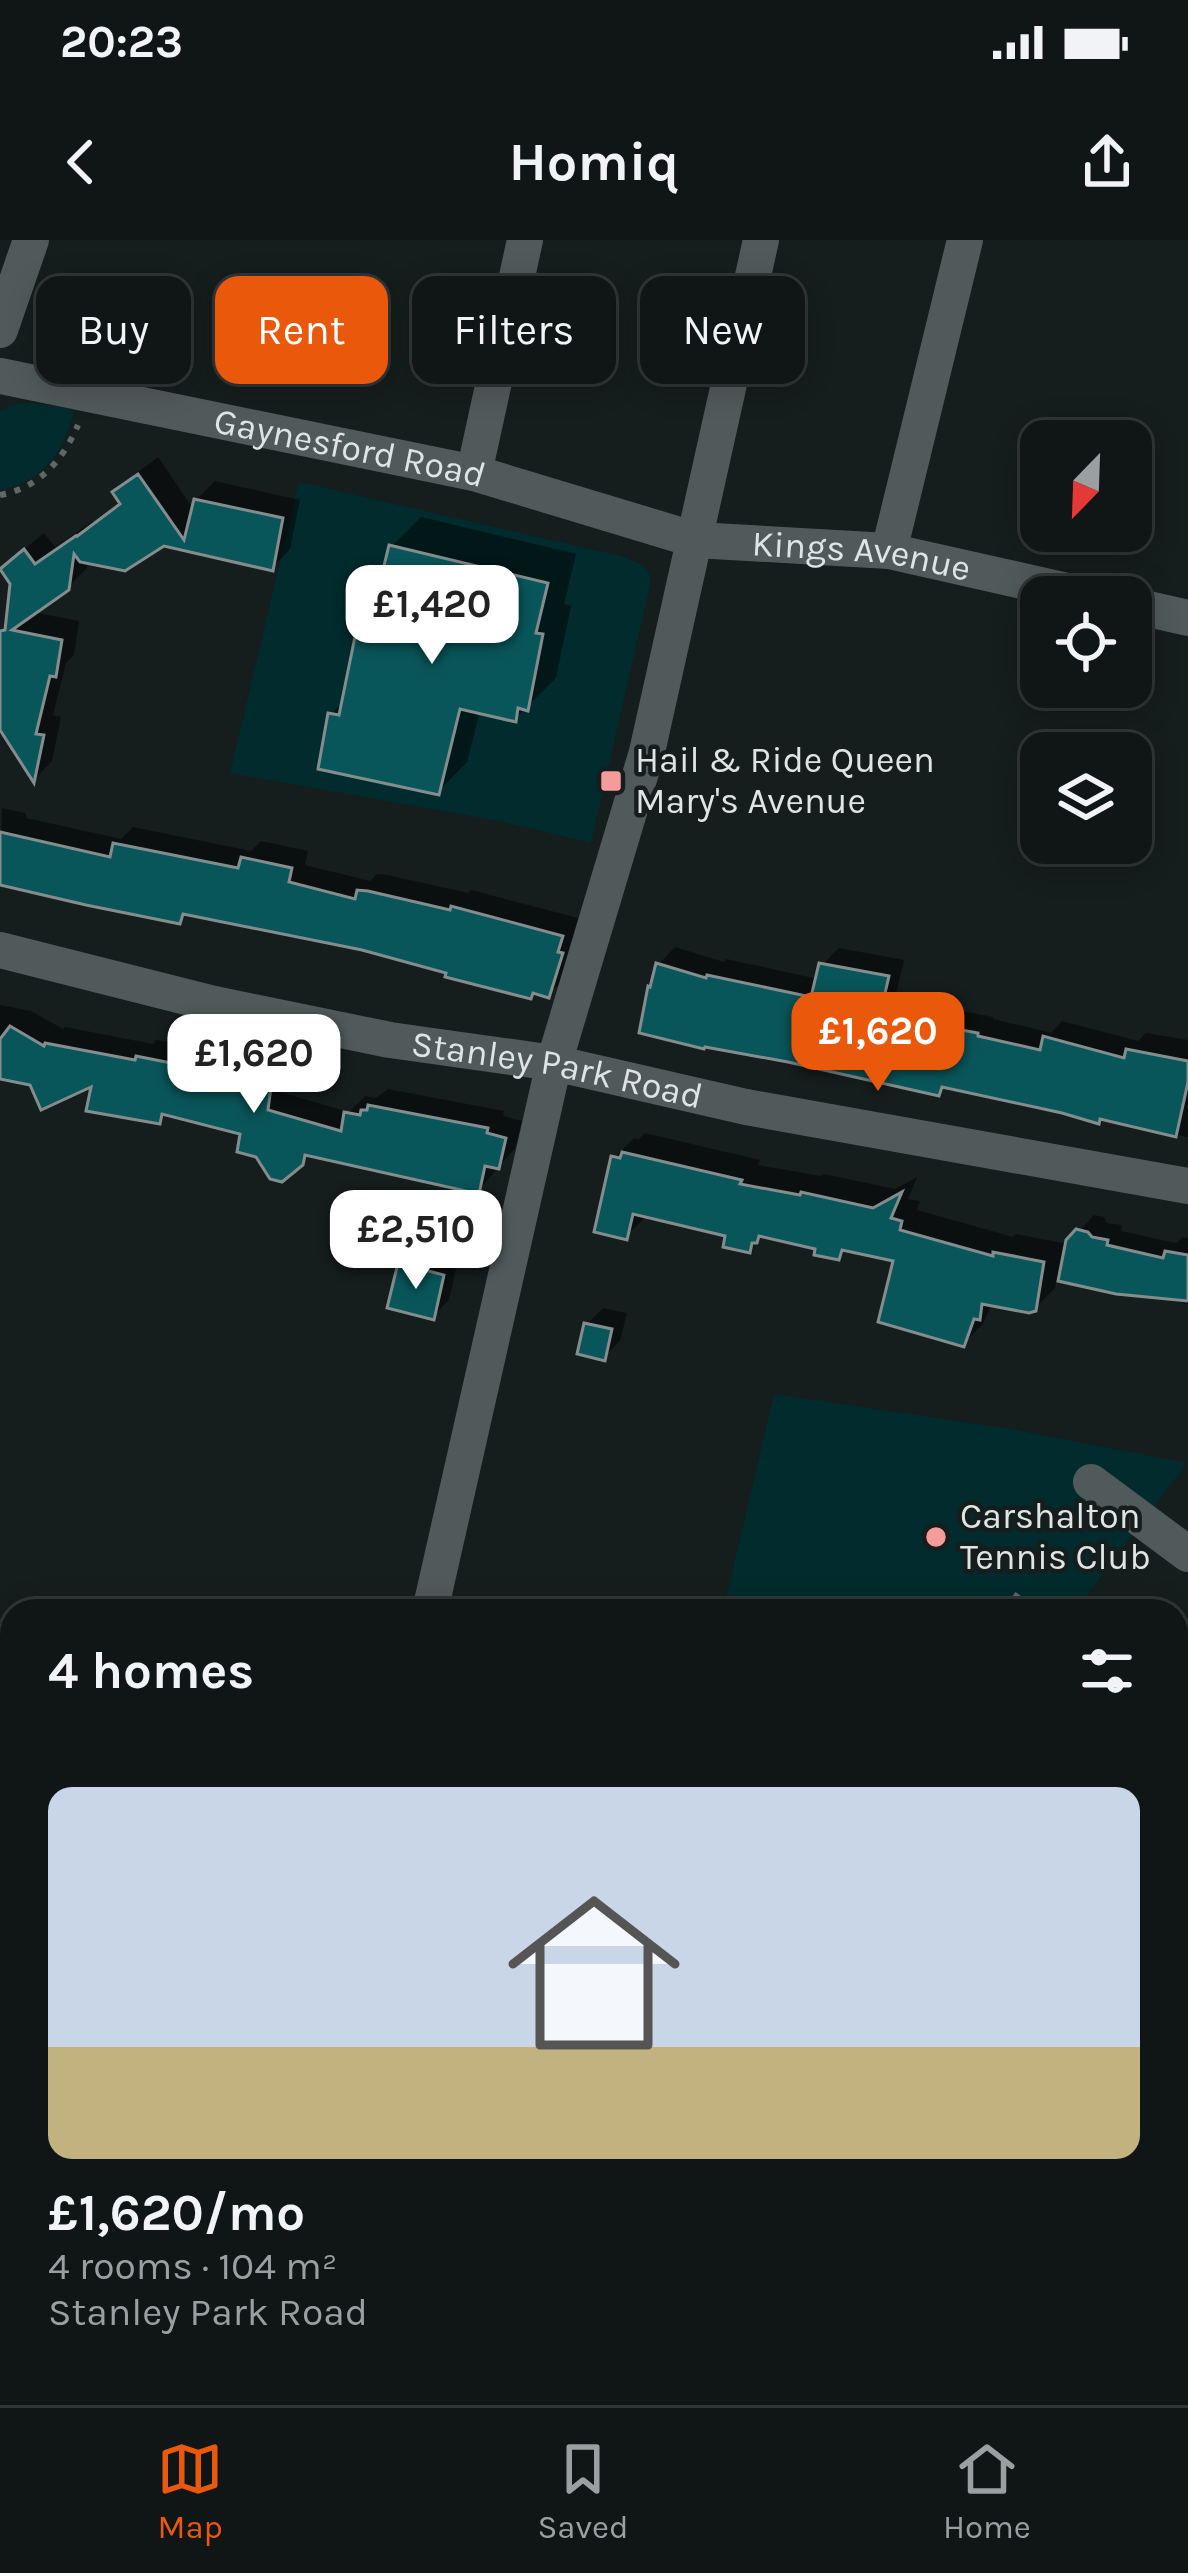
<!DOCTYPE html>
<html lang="en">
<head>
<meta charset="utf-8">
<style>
	:root { --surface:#101616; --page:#191f1f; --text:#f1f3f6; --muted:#9c9fa1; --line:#303535; --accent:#ea580c }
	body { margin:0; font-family:Karla,sans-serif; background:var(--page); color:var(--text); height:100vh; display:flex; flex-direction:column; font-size:45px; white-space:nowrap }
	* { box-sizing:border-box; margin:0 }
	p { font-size:39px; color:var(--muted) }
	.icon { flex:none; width:66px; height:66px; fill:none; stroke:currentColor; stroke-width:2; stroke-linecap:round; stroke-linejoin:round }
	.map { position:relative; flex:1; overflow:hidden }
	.panel { position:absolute; left:0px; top:1359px; width:1188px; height:807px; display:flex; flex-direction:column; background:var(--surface); border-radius:36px 36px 0 0; box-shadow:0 6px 30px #0003,0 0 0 3px var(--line) }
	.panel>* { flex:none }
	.top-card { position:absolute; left:36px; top:36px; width:1116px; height:108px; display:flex; gap:24px }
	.needle { width:78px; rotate:203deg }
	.fabs { position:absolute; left:1020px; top:180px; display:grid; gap:24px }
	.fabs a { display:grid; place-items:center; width:132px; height:132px; border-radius:24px; background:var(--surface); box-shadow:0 6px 30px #0003,0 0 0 3px var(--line); font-size:60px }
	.price { position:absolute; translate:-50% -102px; padding:0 27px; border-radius:24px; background:#fff; color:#222; font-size:39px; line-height:78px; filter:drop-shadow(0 3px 6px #0008) }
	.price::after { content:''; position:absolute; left:50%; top:72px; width:36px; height:27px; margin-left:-18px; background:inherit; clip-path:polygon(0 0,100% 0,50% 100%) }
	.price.current { background:var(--accent); color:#fff }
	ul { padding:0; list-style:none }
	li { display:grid; align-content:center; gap:24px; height:636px; padding:0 48px }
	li+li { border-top:3px solid var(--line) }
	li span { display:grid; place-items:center; height:372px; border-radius:24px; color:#555 }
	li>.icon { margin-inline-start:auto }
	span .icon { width:216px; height:216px; fill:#fffc; stroke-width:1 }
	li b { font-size:51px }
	h2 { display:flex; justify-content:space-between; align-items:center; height:144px; padding:0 48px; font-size:51px }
	.pill { padding:0 42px; border-radius:24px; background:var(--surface); box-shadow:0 6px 30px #0003,0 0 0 3px var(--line); font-size:42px; line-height:108px }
	.pill.current { background:var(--accent); color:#fff }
	.status { display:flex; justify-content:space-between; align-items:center; height:84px; padding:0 60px; background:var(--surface); direction:ltr }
	.status svg { height:33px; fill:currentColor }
	header { display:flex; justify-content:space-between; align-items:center; height:156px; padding:0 48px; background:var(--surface); font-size:54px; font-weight:700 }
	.dock { display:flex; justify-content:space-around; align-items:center; height:168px; border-top:3px solid var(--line); background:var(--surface); font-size:33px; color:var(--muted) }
	.dock a { display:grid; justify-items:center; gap:6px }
	.dock .current { color:var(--accent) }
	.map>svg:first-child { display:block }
	.green { fill:#022b2d }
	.shadow { fill:#0007 }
	.building { fill:#09565a; stroke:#848d8e; stroke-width:3 }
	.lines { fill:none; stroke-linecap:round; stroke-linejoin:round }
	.path { stroke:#606767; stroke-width:6; stroke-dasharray:6 9; stroke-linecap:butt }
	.minor { stroke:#515a5a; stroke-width:36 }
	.major { stroke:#458285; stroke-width:36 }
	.poi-dot { fill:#f59b9a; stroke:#151d1d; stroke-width:4.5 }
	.labels { text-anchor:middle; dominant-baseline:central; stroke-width:9; stroke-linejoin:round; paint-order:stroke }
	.street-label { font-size:36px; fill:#dfe4e4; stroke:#151d1d }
	.poi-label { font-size:36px; fill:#dfe4e4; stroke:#151d1d; text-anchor:start }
</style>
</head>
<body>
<div class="status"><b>20:23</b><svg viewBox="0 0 49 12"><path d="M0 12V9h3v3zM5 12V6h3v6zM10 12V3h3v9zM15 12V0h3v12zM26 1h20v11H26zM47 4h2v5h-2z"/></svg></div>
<header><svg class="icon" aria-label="back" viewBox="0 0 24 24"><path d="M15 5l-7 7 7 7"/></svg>Homiq<svg class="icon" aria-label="share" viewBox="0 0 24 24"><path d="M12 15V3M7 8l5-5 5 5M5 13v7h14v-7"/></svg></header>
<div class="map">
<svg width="1188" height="2165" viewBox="0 0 1188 2165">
	<rect width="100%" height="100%" fill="#151d1d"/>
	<g class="green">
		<path d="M32,163l36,5 6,4c-10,40 -31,70 -74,78v-78l11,-7z"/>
		<polygon points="299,242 621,316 643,325 650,335 650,346 591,603 499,581 230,533"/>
		<polygon points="774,1154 1011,1189 1187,1223 1075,1371 723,1371"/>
	</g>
	<g class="shadow">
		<polygon points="158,217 194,270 196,260 215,241 300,260 290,309 272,328 163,303 88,321 87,328 67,348 32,372 79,381 74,415 66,423 53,475 61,477 52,521 35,539 6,494 0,494 0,422 21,312 44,293 55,307 93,281 93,284 122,261 116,253 135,234"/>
		<polygon points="421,277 576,314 564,364 571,366 556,438 515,479 480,471 467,522 438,552 331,474 345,460 362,379 379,362 391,307"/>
		<polygon points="2,568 26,573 26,578 121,599 133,587 251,611 261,601 308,611 305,625 370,641 377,634 387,635 468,653 471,650 578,678 574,694 579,696 566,737 548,755 362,707 188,672 180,680 0,642"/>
		<polygon points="675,707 724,722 726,719 818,739 822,725 839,708 904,720 895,758 993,777 993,779 1051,793 1062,781 1138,801 1146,793 1188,800 1188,897 946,845 938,853 659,724"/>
		<polygon points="0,765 31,771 63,789 65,787 153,804 156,800 217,812 216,816 287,830 284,853 349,872 365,856 376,858 388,849 504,871 503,876 522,881 515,908 478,951 311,913 301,922 244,891 168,872 159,881 95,842 32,842 0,836"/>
		<polygon points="645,893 760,920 758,925 821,936 824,934 895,949 917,937 908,959 920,961 917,970 1013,997 1016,994 1068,1004 1094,975 1104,977 1107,983 1122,985 1121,991 1176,1003 1183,997 1188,998 1188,1064 1057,1038 1055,1048 1035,1068 992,1063 983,1084 963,1104 897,1018 847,1008 838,1017 819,1006 765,994 749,1010 729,994 648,975 626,996 614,918 634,898 639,899"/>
		<polygon points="416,1009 458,1019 449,1060 433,1076 400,1025"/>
		<polygon points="603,1068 627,1073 620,1101 604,1117 587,1084"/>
		<polygon points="1022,1357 1039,1370 1008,1371"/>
		<polygon points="1188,1450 1188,1565 1176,1580 1176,1466"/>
		<polygon points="1188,1831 1188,1934 1176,1955 1176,1847"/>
		<polygon points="1176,2125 1188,2135 1188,2140 1167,2165 1144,2165 1130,2154 1176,2154"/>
		<polygon points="610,2154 694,2154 687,2165 601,2165"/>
		<polygon points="924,2154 995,2154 999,2157 993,2165 913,2165"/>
	</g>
	<g class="building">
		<polygon points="138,234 184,300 194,259 283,278 273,331 164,306 125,331 80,322 74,314 69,350 12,390 62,400 56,437 50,436 36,494 44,495 34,543 0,490 0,391 5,390 10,344 0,329 24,309 35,324 77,295 76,297 120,264 112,252"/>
		<polygon points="389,305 548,343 536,393 543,394 528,471 518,468 516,482 460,469 439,555 318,529 328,473 339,475 359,377 371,380"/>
		<polygon points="0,592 110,617 113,603 238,628 241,617 292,628 289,642 355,659 357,650 368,651 450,670 451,666 563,696 558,712 563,713 549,758 533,753 531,759 445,737 446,733 362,710 183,674 180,684 86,665 0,645"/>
		<polygon points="656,723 706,738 707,735 811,757 819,723 889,736 880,775 978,793 978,796 1040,810 1043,796 1124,818 1126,809 1188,821 1188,842 1176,897 1100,879 1099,884 1062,873 942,847 939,856 788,822 705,807 704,809 639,793 648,746 650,747"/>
		<polygon points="10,786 44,806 45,803 135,820 136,816 201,829 200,833 271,847 268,870 341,891 344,872 360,875 361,870 367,870 368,865 488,888 487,893 506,898 499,929 485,926 479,954 305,915 303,925 282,942 270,939 256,917 237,912 240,894 162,874 160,884 86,871 91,847 41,870 30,845 0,839 0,799"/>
		<polygon points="622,912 742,940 740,944 800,955 801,952 873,968 902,952 891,978 902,981 900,990 993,1016 993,1012 1044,1022 1036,1071 1029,1073 982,1064 980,1080 974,1079 964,1107 878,1082 893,1021 842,1010 839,1020 814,1015 815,1009 759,996 757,1003 752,1003 750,1013 723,1007 725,996 633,974 627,1000 594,992 611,916 620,918"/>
		<polygon points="1076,989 1088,992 1092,997 1108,1000 1107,1005 1163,1018 1165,1011 1188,1015 1188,1061 1116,1054 1058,1041 1066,1000"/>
		<polygon points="398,1023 444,1035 434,1080 387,1068"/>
		<polygon points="584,1083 612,1089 605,1121 577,1114"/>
	</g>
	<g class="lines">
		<g class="path">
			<path d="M0,255c39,-7 63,-35 78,-70"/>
			<polyline points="1006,1371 1019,1352"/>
		</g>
		<g class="minor">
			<polyline points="0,90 31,0"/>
			<path id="s1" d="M0,136l474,97 222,67 193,11 205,46"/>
			<polyline points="474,233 525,0"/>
			<polyline points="889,311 965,0"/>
			<polyline points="1131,365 1188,378"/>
			<path id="s2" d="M0,710l214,54 176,36 164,23 192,44 442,79"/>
			<polyline points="1091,1242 1188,1314"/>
			<polyline points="430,1371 554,823 647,512 761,0"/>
			<polyline points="1055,2154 1068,2165"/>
			<polyline points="250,2165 252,2154"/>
		</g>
		<g class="major">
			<polyline points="1176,1672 1188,1657"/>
			<polyline points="793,2165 801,2154"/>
		</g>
	</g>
	<g class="poi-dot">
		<rect x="599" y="529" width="24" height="24" rx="6"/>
		<circle cx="936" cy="1297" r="12"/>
	</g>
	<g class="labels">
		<g class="street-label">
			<text stroke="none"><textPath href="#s1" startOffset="357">Gaynesford Road</textPath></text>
			<text stroke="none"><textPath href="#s1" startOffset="882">Kings Avenue</textPath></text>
			<text stroke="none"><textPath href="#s2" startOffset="570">Stanley Park Road</textPath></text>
		</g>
		<g class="poi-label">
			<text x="635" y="520">Hail &amp; Ride Queen<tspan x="635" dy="41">Mary's Avenue</tspan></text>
			<text x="960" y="1276">Carshalton<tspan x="960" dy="41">Tennis Club</tspan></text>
		</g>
	</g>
</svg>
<div class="fabs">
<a><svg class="needle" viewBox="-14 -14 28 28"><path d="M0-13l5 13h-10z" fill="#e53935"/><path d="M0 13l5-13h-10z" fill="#9c9fa1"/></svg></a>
<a><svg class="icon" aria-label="locate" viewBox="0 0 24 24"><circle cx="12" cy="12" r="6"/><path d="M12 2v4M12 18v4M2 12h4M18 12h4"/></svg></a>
<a><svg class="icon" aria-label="layers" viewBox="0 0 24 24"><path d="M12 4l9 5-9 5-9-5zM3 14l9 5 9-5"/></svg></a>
</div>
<b class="price" style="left:432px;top:427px">£1,420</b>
<b class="price current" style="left:878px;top:854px">£1,620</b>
<b class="price" style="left:254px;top:876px">£1,620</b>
<b class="price" style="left:416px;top:1052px">£2,510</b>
<div class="top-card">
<a class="pill">Buy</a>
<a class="pill current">Rent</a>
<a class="pill">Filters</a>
<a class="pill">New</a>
</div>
<section class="panel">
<h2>4 homes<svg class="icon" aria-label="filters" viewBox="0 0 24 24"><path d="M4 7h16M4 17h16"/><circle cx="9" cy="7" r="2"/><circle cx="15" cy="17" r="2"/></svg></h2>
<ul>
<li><span style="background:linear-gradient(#c9d6e8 70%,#c2b280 0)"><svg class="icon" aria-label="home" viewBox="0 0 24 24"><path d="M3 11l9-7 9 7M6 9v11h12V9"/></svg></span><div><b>£1,620/mo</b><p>4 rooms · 104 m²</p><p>Stanley Park Road</p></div></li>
</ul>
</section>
</div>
<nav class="dock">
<a class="current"><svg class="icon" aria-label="map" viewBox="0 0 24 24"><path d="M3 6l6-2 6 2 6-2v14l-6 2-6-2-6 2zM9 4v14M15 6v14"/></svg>Map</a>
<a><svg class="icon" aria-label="saved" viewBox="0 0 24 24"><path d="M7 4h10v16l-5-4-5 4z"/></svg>Saved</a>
<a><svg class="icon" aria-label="home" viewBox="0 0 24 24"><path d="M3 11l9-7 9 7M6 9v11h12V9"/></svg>Home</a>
</nav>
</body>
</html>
